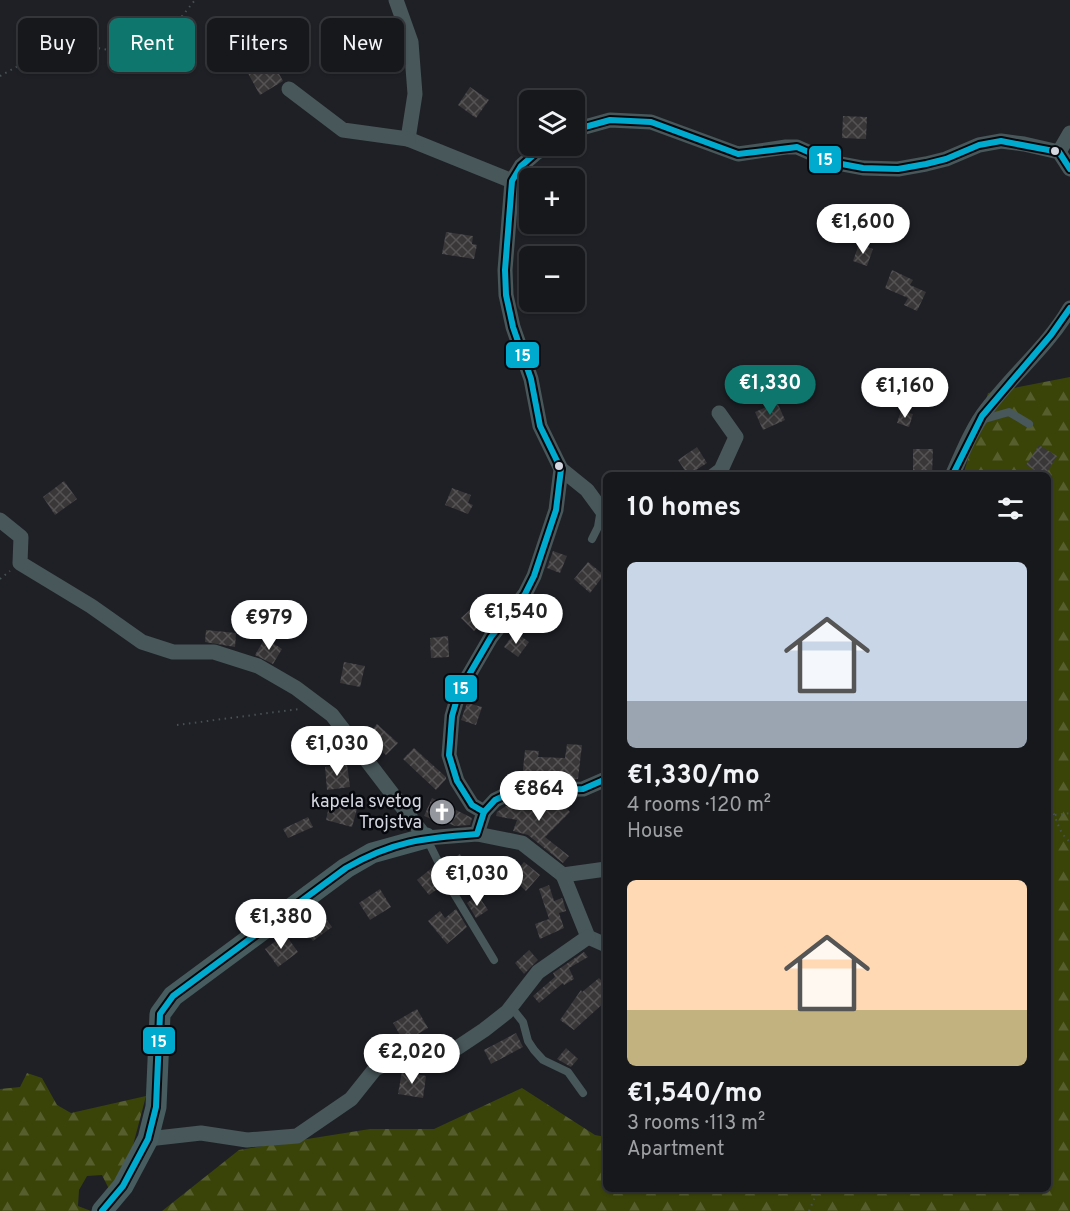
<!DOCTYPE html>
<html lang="en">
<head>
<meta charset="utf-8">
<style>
	:root { --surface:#16181c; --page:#1f2125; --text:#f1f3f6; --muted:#9ea0a3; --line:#35373b; --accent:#0f766e }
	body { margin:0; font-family:Overpass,sans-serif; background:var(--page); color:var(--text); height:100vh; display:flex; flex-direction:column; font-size:22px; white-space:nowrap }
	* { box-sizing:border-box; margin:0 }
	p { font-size:20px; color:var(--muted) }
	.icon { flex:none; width:33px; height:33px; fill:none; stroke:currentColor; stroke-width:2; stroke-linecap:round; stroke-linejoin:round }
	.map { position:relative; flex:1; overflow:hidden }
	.drawer { position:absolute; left:603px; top:472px; width:448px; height:720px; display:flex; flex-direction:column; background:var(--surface); border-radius:9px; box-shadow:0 2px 4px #0004,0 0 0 2px var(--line) }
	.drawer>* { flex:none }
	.banner { position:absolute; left:18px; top:18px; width:495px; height:54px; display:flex; gap:12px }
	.tools { position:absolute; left:519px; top:90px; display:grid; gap:12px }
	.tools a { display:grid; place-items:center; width:66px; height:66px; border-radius:9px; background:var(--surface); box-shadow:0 2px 4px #0004,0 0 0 2px var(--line); font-size:30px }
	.price { position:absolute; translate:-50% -51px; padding:0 14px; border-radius:21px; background:#fff; color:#222; font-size:20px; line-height:39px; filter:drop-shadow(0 2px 3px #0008) }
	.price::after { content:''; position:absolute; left:50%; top:36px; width:18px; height:14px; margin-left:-9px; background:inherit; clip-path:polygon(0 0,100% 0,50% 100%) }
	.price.current { background:var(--accent); color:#fff }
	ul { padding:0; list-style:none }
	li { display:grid; align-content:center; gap:12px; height:318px; padding:0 24px }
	li span { display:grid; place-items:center; height:186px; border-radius:9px; color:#555 }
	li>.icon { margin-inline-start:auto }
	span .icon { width:108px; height:108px; fill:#fffc; stroke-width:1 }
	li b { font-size:26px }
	h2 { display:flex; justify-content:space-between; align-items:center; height:72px; padding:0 24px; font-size:26px }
	.chip { padding:0 21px; border-radius:9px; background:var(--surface); box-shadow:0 2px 4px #0004,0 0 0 2px var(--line); font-size:21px; line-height:54px }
	.chip.current { background:var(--accent); color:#fff }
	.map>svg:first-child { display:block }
	.forest { fill:url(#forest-firs) }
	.building { fill:url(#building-cross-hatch) }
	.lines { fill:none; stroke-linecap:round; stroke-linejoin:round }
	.path { stroke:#485154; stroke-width:2; stroke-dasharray:1.5 4.5; stroke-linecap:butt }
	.service { stroke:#48575a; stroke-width:8 }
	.minor { stroke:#48575a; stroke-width:15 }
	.secondary { stroke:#475c5e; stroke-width:21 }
	.bus-1-casing { stroke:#07080d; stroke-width:10 }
	.bus-1 { stroke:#00a9ce; stroke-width:6 }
	.bus-dot { fill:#d5d7e0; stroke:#07080d; stroke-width:2 }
	.labels { text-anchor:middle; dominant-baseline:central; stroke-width:5; stroke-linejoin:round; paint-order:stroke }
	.poi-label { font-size:18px; fill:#d5d7e0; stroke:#07080d; text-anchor:end }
	.line-badge { stroke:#07080d; stroke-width:2 }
	.badge-label { font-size:16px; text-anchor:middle; font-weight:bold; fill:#fff }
</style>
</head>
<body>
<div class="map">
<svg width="1070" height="1211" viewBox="0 0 1070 1211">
	<defs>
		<pattern id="forest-firs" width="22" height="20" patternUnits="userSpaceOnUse" patternTransform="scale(1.5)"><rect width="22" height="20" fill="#3a4409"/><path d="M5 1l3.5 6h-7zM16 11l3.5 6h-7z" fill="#565e2d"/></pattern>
		<pattern id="building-cross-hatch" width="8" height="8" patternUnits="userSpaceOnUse" patternTransform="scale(1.5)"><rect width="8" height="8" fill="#393738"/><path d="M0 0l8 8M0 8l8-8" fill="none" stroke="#555354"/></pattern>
	</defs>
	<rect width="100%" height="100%" fill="#1e2026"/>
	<g class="forest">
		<polygon points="1070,377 1070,1211 162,1211 239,1150 370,1129 434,1129 522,1088 595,1135 606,1137 606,1190 1048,1190 1048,476 963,475 988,393"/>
		<polygon points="27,1073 42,1078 57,1105 71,1113 146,1096 126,1172 109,1189 102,1175 87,1176 79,1190 78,1206 91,1211 0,1211 0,1089 20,1087"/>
	</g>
	<g class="building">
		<polygon points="258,36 283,81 260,95 235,50"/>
		<polygon points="470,87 489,100 476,118 458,105"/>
		<polygon points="843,116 867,117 866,139 842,138"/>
		<polygon points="446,232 473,236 472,244 477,245 474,259 442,254"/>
		<polygon points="859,244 873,249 867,266 853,261"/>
		<polygon points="892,270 913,280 910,285 926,292 917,311 904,305 908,298 885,288"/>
		<polygon points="777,402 785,420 763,430 755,412"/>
		<polygon points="901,411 913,414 909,427 897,423"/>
		<polygon points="1039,445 1057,456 1045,476 1026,465"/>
		<polygon points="697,447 707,463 688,475 678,460"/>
		<polygon points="913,449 933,449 932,476 913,476"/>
		<polygon points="64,481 77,499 55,515 43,497"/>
		<polygon points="452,488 471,495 468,503 473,505 468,514 445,505"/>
		<polygon points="553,551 567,556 560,573 547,568"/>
		<polygon points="588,562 604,575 590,593 574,579"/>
		<polygon points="475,605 487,619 474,631 461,618"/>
		<polygon points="206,630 236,633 235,647 205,642"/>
		<polygon points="515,632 529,642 518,657 504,647"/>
		<polygon points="448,636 449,657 431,658 430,638"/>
		<polygon points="265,638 282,649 273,664 255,655"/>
		<polygon points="344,662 365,666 360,687 340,683"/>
		<polygon points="467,703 482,707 476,725 461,720"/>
		<polygon points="377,724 398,743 386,755 366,737"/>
		<polygon points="567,744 582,745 578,779 562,780 563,777 536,775 535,780 522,779 525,750 539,751 538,757 565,758"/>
		<polygon points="414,748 446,777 446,779 436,790 403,759"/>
		<polygon points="347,764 350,787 327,790 325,767"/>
		<polygon points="432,798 472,818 470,825 455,826 445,822 444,824 424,816"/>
		<polygon points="558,799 570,812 545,837 569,856 563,863 528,835 513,831 517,820 496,816 497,812 506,806 525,809 526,800"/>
		<polygon points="330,802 357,809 352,827 326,820"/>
		<polygon points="308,817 313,827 288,838 283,829"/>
		<polygon points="460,854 473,874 456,885 446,863"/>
		<polygon points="524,862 540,875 526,891 511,877"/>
		<polygon points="433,867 443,885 429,895 417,880"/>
		<polygon points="549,885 554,901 562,898 563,900 566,911 559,913 564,928 540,939 535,924 549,919 539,889"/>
		<polygon points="380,889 391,907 370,920 359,903"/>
		<polygon points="478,895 488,910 476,918 467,903"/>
		<polygon points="319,909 332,927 313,941 300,924"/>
		<polygon points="456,909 467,927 447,944 428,921 440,911 445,918"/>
		<polygon points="285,934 298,952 278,967 265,949"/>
		<polygon points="529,950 538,960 524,974 515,963"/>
		<polygon points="584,952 588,957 569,968 574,979 564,985 563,983 539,1003 533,996 555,977 553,973"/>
		<polygon points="599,978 606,986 606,1001 574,1030 560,1020 581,990 582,992"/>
		<polygon points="417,1009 428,1028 404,1042 393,1023"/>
		<polygon points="516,1033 523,1047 491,1064 484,1050"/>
		<polygon points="566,1048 578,1059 571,1067 557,1059"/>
		<polygon points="402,1071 426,1076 423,1098 398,1094"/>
	</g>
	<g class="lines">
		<g class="path">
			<polyline points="0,76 29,60 48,46 65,43 129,53 152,43 171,30 195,0"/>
			<polyline points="0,579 10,571"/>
			<polyline points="177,725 299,709"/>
			<path d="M1048,803c10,14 8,27 22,39"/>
			<polyline points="1055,815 1070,813"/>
			<polyline points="809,1211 818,1190"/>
		</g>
		<g class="service">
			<polyline points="981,420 1009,412 1029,424"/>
			<polyline points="592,539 598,527 601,509"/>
			<polyline points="427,839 453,892 494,960"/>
			<polyline points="511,1007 523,1022 528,1041 534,1050 543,1060 568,1072 583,1093"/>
		</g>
		<g class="minor">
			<polyline points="396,0 411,42 415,94 408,139 512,181"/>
			<polyline points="289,89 343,130 408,139"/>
			<polyline points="574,130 610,120 651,122 738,154 786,147 797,147 831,162 863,168 898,169 926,164 946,159 979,145 1001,141 1024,144 1059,152 1070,169"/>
			<polyline points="1059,152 1070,133"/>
			<polyline points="561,469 587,490 606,516"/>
			<polyline points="713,476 721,470 736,437 719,413"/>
			<path d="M952,476c10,-22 20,-48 35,-67 26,-35 61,-63 83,-101"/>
			<polyline points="0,520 21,537 20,563 91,606 142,642 173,652 214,652 258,666 296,688 332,715 426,838 477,834 484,812 495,800 514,791 583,789 606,779"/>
			<polyline points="484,812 472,805 457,781 449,755 452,716 459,692 491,637 525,594 534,576 556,510 561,469 540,426 531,379 513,327 506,295 505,270 512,181 521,166 536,153 548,146"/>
			<polyline points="477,834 522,843 563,875 606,869"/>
			<polyline points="563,875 588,937 606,945"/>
			<polyline points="148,1139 201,1133 247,1140 297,1136 351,1099 375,1069 409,1052 457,1048 484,1030 507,1012 538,972 588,937"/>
		</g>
		<polyline class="secondary" points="102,1211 123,1186 148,1139 156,1107 160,1014 173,996 346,868 372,853 426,838"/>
		<defs>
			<g id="bus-1">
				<polyline points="574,130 610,120 651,122 738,154 797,147 831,162 863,168 898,169 926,164 946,159 979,145 1001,141 1059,152 1070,169"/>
				<polyline points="952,476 982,416 1051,335 1070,308"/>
				<polyline points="484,812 472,805 457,781 449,755 452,716 459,692 491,637 525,594 534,576 556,510 561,469 540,426 531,379 513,327 506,295 505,270 512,181 521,166 536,153 548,146"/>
				<path d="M102,1211l21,-25 25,-47 8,-32 4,-93 13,-18 173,-128c47,-27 78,-30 131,-34l7,-22 11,-12 19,-9 69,-2 23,-10"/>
			</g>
		</defs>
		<use href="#bus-1" class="bus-1-casing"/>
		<use href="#bus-1" class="bus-1"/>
	</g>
	<defs>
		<symbol id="church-disc" viewBox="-11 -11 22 22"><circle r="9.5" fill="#95979f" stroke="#07080d"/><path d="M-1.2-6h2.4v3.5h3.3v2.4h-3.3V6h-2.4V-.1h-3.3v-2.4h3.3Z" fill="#fff"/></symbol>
	</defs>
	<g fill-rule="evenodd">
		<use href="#church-disc" x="427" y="797" width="30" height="30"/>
	</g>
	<g class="bus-dot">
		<circle cx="1055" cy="151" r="5"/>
		<circle cx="559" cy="466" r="5"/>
	</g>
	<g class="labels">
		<g class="poi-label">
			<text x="422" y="802">kapela svetog<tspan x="422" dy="21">Trojstva</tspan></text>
		</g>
	</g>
	<g class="line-badge">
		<rect x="808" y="145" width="34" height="29" rx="6" fill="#00a9ce"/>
		<rect x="505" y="341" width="35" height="28" rx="6" fill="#00a9ce"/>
		<rect x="444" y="674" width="34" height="29" rx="6" fill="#00a9ce"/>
		<rect x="142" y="1026" width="34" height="29" rx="6" fill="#00a9ce"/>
	</g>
	<g class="badge-label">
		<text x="825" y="165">15</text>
		<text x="523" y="361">15</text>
		<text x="461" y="694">15</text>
		<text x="159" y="1047">15</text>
	</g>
</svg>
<div class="tools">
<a><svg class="icon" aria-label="layers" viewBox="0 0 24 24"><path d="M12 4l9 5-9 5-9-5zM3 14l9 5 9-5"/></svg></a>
<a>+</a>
<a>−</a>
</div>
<b class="price" style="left:863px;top:255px">€1,600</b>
<b class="price current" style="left:770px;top:416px">€1,330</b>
<b class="price" style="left:905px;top:419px">€1,160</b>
<b class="price" style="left:516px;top:645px">€1,540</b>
<b class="price" style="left:269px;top:651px">€979</b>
<b class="price" style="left:337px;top:777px">€1,030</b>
<b class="price" style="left:539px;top:822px">€864</b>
<b class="price" style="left:477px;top:907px">€1,030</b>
<b class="price" style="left:281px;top:950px">€1,380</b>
<b class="price" style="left:412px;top:1085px">€2,020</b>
<div class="banner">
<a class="chip">Buy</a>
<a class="chip current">Rent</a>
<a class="chip">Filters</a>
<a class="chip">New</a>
</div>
<section class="drawer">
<h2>10 homes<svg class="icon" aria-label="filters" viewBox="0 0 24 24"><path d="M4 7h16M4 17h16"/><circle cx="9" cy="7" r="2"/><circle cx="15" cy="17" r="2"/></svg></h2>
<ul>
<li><span style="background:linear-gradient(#c9d6e8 75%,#9aa5b1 0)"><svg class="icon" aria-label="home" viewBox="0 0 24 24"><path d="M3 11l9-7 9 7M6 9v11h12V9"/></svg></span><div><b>€1,330/mo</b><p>4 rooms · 120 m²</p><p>House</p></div></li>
<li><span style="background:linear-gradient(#ffd9b3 70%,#c2b280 0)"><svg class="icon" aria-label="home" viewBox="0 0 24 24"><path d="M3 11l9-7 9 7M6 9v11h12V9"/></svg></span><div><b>€1,540/mo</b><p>3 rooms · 113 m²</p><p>Apartment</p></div></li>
</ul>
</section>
</div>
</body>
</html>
